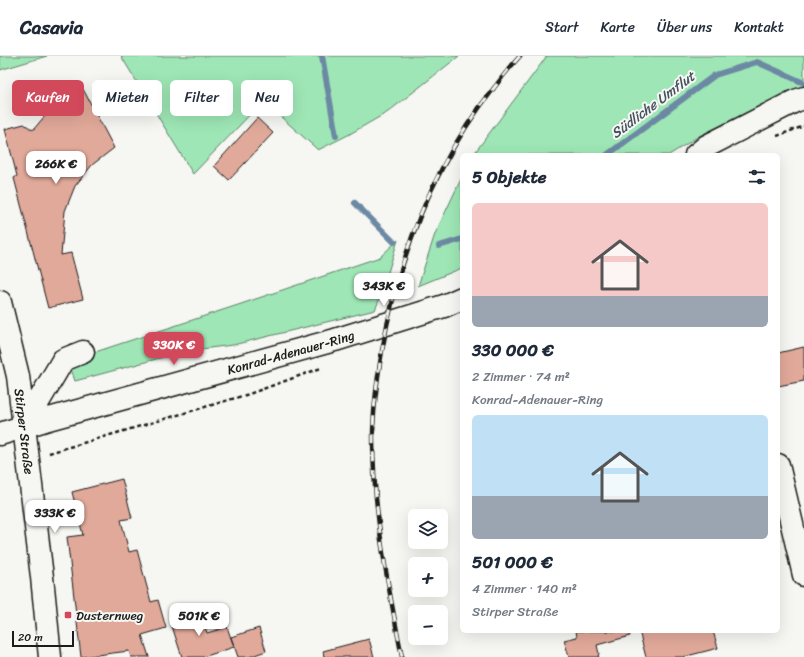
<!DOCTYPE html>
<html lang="de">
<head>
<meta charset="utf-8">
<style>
	:root { --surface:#fff; --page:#f2f2f3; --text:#1f2937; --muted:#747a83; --line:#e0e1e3; --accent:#d1495b }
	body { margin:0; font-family:Sriracha,sans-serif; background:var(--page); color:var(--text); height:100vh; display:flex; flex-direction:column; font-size:15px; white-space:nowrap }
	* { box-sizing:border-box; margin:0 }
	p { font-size:13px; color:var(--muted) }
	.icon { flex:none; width:22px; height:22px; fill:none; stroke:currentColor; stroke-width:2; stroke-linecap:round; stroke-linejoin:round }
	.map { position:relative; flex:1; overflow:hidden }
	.details { position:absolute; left:460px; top:97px; width:320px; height:480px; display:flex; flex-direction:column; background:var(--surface); border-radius:6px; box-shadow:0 4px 16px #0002 }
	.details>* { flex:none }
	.top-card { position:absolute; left:12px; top:24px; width:380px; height:36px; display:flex; gap:8px }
	.buttons { position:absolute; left:408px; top:453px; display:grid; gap:8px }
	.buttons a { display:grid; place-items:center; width:40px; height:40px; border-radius:6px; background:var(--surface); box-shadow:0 4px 16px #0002; font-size:20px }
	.scale { position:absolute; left:12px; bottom:10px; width:62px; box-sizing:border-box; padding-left:4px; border:2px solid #1c1c1c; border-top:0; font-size:11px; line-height:14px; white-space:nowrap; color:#1c1c1c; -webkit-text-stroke:3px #f6f6f2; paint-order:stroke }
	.price { position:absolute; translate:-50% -34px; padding:0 9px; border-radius:8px; background:#fff; color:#222; font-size:13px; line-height:26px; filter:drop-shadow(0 1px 2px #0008) }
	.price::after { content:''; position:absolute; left:50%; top:24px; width:12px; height:9px; margin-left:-6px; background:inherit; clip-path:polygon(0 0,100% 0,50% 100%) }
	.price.current { background:var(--accent); color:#fff }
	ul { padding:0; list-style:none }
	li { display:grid; align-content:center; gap:8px; height:212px; padding:0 12px }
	li span { display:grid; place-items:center; height:124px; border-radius:6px; color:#555 }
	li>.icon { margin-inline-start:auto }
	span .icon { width:72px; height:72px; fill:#fffc; stroke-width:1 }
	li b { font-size:17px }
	h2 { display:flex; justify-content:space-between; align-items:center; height:48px; padding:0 12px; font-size:17px }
	.pill { padding:0 14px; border-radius:6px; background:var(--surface); box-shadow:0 4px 16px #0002; font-size:14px; line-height:36px }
	.pill.current { background:var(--accent); color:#fff }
	header { display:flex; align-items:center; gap:24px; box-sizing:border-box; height:56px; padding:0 20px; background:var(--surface); border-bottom:1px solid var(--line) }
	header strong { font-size:19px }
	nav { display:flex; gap:22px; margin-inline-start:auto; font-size:14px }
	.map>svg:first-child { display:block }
	.green { fill:#9ee6b5; stroke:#5d8168 }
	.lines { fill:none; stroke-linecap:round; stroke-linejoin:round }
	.stream { stroke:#6c89a4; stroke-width:6 }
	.building { fill:#e1a99a; stroke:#1c1c1c }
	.minor-casing { stroke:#1c1c1c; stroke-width:25 }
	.major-casing { stroke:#1c1c1c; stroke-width:25 }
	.path { stroke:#1c1c1c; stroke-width:2.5; stroke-dasharray:4 3; stroke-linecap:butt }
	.minor { stroke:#f6f6f2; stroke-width:22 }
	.major { stroke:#f6f6f2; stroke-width:22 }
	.rail-casing { stroke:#1c1c1c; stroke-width:4.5 }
	.rail { stroke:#f6f6f2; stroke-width:3; stroke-dasharray:9; stroke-linecap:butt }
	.poi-dot { fill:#d1495b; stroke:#f6f6f2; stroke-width:1.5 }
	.labels { text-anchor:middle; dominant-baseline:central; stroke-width:4; stroke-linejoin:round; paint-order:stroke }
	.street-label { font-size:13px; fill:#1c1c1c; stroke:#f6f6f2 }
	.poi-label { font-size:13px; fill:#1c1c1c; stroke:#f6f6f2; text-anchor:start }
	.water-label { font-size:14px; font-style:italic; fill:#445360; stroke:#f6f6f2 }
</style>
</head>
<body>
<header>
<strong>Casavia</strong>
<nav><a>Start</a><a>Karte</a><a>Über uns</a><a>Kontakt</a></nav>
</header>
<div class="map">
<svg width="804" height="601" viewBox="0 0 804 601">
	<rect width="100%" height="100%" fill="#f6f6f2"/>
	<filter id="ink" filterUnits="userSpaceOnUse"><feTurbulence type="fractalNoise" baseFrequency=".025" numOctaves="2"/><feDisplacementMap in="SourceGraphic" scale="8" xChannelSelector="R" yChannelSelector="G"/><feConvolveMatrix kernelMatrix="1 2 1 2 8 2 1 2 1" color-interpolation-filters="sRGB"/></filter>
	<g filter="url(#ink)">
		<g class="green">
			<polygon points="0,0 47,0 0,14"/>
			<polygon points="121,0 459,0 388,56 348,79 318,94 263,45 193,118"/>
			<polygon points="547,0 804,0 804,34 745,58 699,80 669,99 473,99"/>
			<polygon points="462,121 462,212 418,230 435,178"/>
			<polygon points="398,184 380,242 375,254 233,289 186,295 75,325 70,310 74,303 238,249 380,201"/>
		</g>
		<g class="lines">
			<g class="stream">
				<polyline points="322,0 336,80"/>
				<polyline points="607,99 715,19 757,6 804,27"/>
				<polyline points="355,147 394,186"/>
				<polyline points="439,190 462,183"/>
			</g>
		</g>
		<g class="building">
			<polygon points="83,33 114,92 92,109 75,130 65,155 61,199 71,197 83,243 48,252 14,122 17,120 5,73 24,68 33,74 44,61 61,46"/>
			<polygon points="257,62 273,77 229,124 214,110"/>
			<polygon points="804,291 804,325 778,330 778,297"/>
			<polygon points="122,423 132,462 121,464 129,496 137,494 151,546 158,544 166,572 142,579 149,601 131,601 129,595 81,601 67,481 83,479 72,436"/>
			<polygon points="200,555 207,577 227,571 234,591 203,601 182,601 170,564"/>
			<polygon points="259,572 266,595 249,601 238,601 231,581"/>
			<polygon points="576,575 629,575 630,580 597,589 599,598 598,599 599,601 569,601 564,584 577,581"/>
			<polygon points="639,575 713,575 718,592 683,601 646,601"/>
			<polygon points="369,583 374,601 324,601 323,595"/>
		</g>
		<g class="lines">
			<defs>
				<g id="minor">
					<polyline points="696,99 707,90 795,45 804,42"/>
					<polyline points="24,370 63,304 83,296"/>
					<path id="s1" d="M0,378l45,-14 290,-80 109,-34 18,-8"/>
					<polyline points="778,409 804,519"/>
				</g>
				<g id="major">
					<path id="s2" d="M0,246l18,74 24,201 8,80"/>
				</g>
			</defs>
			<use href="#minor" class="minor-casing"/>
			<use href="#major" class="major-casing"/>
			<g class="path">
				<polyline points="777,80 804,70"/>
				<polyline points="49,397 249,338 321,312"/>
			</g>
			<use href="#minor" class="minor"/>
			<use href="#major" class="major"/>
			<defs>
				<path id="rail" d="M402,601c-14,-72 -29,-145 -29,-219 0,-29 4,-58 9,-87 17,-96 50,-185 112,-263 8,-11 17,-22 26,-32"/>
			</defs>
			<use href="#rail" class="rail-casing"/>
			<use href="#rail" class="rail"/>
		</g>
	</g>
	<rect class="poi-dot" x="64" y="555" width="8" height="8" rx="2"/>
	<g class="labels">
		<g class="street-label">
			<text stroke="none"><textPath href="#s1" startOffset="302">Konrad-Adenauer-Ring</textPath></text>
			<text stroke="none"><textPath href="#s2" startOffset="132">Stirper Straße</textPath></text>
		</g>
		<g class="poi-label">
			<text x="76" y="559">Dusternweg</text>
		</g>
		<g class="water-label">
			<text transform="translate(653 49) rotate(-37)">Südliche Umflut</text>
		</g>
	</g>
</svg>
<div class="buttons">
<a><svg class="icon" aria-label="layers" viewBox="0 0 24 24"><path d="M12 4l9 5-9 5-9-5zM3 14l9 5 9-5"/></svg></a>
<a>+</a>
<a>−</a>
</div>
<div class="scale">20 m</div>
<b class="price" style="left:56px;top:129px">266K €</b>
<b class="price" style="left:384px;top:251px">343K €</b>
<b class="price current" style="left:174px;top:310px">330K €</b>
<b class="price" style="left:55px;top:478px">333K €</b>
<b class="price" style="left:199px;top:581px">501K €</b>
<div class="top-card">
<a class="pill current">Kaufen</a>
<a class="pill">Mieten</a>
<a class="pill">Filter</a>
<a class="pill">Neu</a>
</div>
<section class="details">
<h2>5 Objekte<svg class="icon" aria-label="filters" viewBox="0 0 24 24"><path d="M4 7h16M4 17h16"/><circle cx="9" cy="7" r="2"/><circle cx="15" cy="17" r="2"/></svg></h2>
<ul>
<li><span style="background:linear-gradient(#f6c9c9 75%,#9aa5b1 0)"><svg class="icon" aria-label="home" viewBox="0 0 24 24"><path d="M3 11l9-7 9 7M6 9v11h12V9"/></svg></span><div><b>330 000 €</b><p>2 Zimmer · 74 m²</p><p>Konrad-Adenauer-Ring</p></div></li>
<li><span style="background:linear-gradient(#bfe0f5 65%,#9aa5b1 0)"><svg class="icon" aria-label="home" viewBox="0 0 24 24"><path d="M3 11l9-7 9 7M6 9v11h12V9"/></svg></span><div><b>501 000 €</b><p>4 Zimmer · 140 m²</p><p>Stirper Straße</p></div></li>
</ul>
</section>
</div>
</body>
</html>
